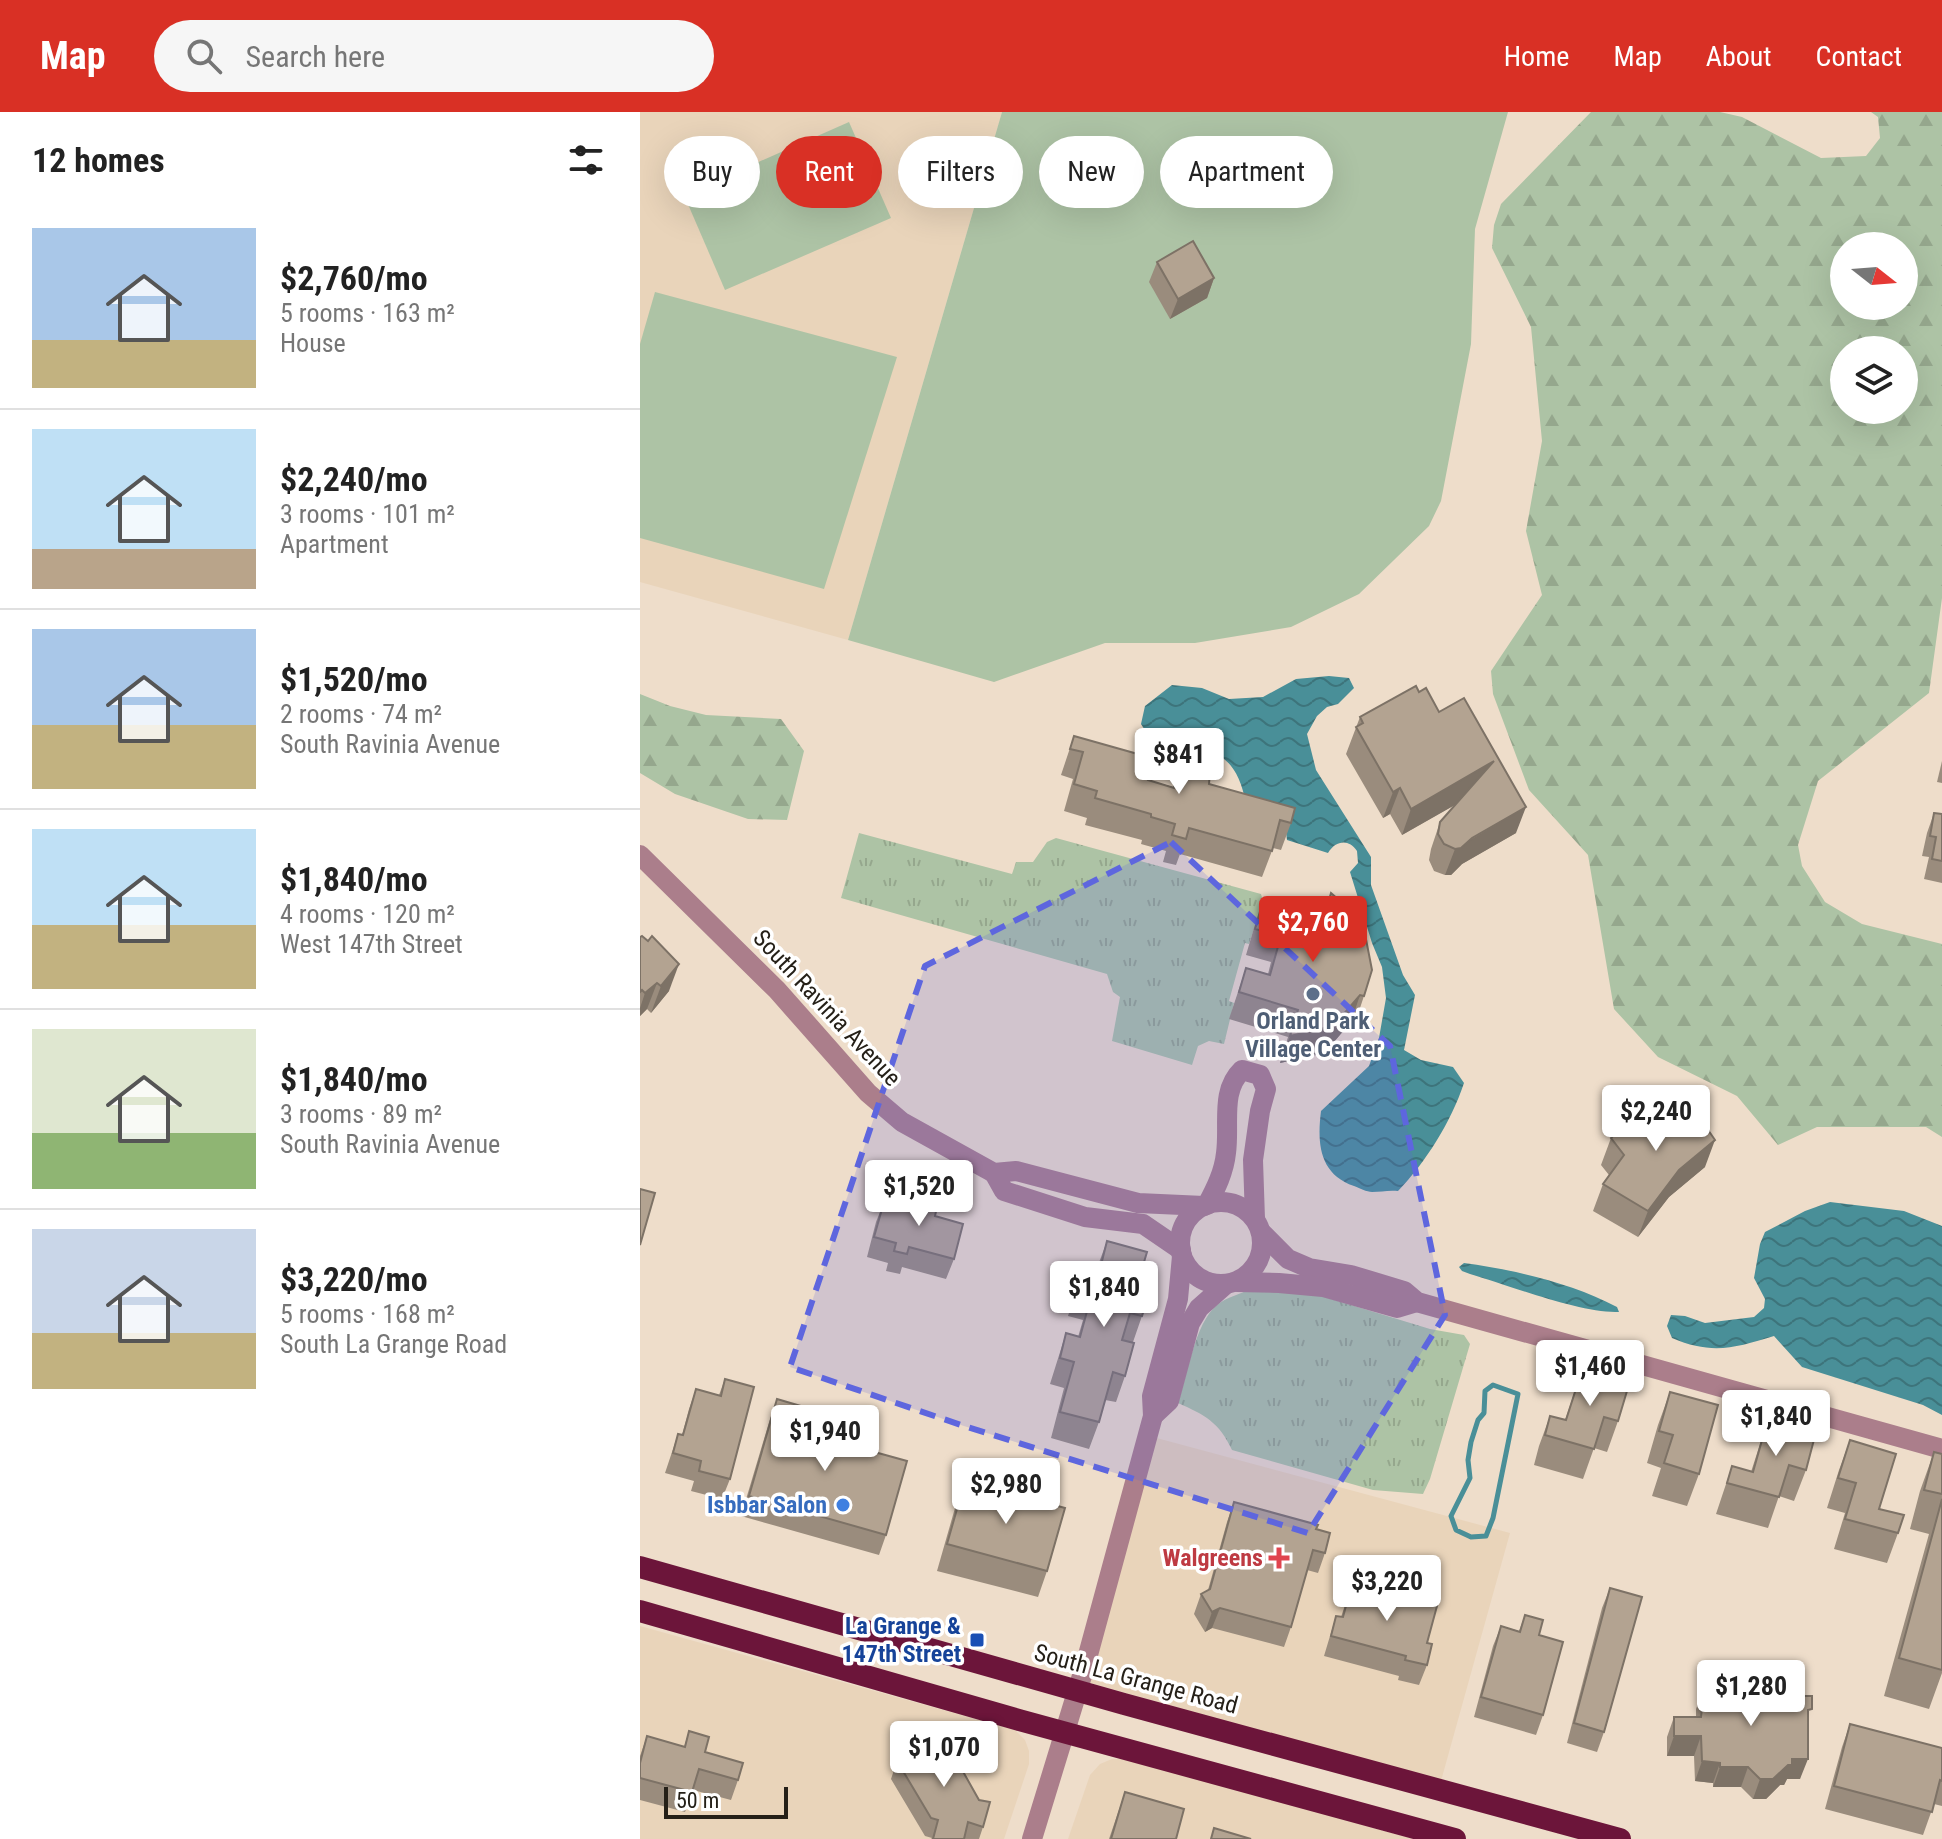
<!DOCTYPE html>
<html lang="en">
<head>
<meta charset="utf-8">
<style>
	:root { --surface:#fff; --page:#f6f6f6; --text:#222; --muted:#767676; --line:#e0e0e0; --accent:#d93025 }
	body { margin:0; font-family:"Roboto Condensed",sans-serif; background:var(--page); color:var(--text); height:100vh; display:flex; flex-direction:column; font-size:30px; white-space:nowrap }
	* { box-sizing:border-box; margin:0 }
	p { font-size:26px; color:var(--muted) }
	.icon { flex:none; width:44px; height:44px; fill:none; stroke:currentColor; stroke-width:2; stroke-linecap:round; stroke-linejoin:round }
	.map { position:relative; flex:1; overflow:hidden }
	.drawer { display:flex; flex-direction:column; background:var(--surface); width:640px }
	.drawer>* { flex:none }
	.top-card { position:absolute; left:24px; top:24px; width:760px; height:72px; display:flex; gap:16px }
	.needle { width:52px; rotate:107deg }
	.buttons { position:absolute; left:1190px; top:120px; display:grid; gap:16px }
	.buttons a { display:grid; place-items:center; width:88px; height:88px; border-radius:50%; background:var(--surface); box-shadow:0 8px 32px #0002; font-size:40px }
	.scale { position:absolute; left:24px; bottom:20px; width:124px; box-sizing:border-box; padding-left:8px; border:4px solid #252018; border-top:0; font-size:22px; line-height:28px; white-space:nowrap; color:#252018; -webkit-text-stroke:6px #fff; paint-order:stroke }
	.price { position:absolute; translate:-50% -68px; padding:0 18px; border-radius:8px; background:#fff; color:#222; font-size:26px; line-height:52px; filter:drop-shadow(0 2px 4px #0008) }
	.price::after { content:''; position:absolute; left:50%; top:48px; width:24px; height:18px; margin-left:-12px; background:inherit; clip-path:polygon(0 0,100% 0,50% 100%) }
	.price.active { background:var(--accent); color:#fff }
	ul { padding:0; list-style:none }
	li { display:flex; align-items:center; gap:24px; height:200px; padding:0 32px }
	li+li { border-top:2px solid var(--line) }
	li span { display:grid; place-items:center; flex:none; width:224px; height:160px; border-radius:0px; color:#555 }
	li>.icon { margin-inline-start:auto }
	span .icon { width:96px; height:96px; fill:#fffc; stroke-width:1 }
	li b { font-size:34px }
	h2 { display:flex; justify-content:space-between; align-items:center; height:96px; padding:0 32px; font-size:34px }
	.tag { padding:0 28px; border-radius:36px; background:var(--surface); box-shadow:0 8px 32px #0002; font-size:28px; line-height:72px }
	.tag.active { background:var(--accent); color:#fff }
	header { display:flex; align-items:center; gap:48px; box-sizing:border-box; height:112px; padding:0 40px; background:var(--accent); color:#fff }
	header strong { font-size:38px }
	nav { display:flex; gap:44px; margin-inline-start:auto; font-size:28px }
	.search { width:560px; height:72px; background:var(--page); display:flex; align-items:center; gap:20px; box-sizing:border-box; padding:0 28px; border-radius:44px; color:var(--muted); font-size:30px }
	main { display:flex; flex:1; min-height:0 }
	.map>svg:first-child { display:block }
	.built { fill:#e9d4ba }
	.grass { fill:url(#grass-tufts) }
	.forest { fill:url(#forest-firs); fill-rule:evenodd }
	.park { fill:#adc3a5 }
	.water { fill:url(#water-waves) }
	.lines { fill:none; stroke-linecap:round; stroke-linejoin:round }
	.stream { stroke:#498f98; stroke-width:5 }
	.minor { stroke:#ab7e8b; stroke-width:20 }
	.tertiary { stroke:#ab7e8b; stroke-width:20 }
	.trunk { stroke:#6c153a; stroke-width:22 }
	.wall { fill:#9a8c7d }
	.shaded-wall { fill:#7d7266 }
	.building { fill:#b3a391; stroke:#7d7266; stroke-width:2 }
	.marked { fill:#5e66de; fill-opacity:0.2; stroke:#5e66de; stroke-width:6; stroke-dasharray:16 10; stroke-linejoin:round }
	.service-dot { fill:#5c6f8a; stroke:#fff; stroke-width:3 }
	.shop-dot { fill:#3f7fe0; stroke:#fff; stroke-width:3 }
	.health-dot { fill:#e0444e; stroke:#fff; stroke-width:3 }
	.transit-dot { fill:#1a4fb4; stroke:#fff; stroke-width:3 }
	.labels { text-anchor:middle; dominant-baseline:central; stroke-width:7; stroke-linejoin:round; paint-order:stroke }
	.street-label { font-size:24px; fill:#252018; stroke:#fff }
	.service-label { font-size:24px; font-weight:bold; fill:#4e5e75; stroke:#fff }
	.shop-label { font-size:24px; font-weight:bold; fill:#366cbe; stroke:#fff; text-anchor:end }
	.health-label { font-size:24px; font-weight:bold; fill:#be3a42; stroke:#fff; text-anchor:end }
	.transit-label { font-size:24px; font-weight:bold; fill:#164399; stroke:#fff; text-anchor:end }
</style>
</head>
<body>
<header>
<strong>Map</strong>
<div class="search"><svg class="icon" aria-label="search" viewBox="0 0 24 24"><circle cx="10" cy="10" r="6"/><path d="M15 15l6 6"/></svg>Search here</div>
<nav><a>Home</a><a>Map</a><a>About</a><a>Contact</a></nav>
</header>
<main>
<section class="drawer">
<h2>12 homes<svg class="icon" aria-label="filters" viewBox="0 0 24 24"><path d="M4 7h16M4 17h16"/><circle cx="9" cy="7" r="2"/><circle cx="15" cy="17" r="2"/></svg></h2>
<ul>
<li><span style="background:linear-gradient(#a9c7e8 70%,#c2b280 0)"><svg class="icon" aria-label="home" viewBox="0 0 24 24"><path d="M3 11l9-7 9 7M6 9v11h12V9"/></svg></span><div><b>$2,760/mo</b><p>5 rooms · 163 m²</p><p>House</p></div></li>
<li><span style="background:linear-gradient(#bfe0f5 75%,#b9a48a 0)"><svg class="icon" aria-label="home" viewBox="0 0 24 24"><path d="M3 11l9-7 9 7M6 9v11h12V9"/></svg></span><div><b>$2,240/mo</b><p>3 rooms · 101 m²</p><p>Apartment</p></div></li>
<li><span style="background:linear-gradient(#a9c7e8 60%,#c2b280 0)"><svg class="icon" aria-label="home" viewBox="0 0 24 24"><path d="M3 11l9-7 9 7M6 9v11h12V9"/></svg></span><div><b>$1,520/mo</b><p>2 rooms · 74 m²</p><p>South Ravinia Avenue</p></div></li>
<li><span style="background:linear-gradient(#bfe0f5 60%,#c2b280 0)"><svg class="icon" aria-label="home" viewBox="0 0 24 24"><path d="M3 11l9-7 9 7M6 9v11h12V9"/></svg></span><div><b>$1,840/mo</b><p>4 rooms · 120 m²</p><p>West 147th Street</p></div></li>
<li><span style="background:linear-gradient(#dfe7d0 65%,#8fb573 0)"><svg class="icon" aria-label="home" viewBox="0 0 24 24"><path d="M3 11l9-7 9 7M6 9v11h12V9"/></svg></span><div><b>$1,840/mo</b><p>3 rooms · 89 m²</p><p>South Ravinia Avenue</p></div></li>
<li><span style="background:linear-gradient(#c9d6e8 65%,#c2b280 0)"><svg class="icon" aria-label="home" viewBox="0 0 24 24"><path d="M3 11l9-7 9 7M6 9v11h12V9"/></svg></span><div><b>$3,220/mo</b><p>5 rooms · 168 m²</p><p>South La Grange Road</p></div></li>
</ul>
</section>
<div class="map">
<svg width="1302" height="1727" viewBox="0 0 1302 1727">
	<defs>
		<pattern id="grass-tufts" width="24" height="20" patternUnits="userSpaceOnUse" patternTransform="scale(2)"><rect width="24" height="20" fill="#adc3a5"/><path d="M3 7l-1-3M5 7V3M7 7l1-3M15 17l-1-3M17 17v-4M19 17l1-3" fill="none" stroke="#95a78d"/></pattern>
		<pattern id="forest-firs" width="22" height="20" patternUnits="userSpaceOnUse" patternTransform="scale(2)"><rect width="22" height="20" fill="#adc3a5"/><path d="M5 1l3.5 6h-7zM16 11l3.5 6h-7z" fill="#95a78d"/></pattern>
		<pattern id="water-waves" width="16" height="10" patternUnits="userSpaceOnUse" patternTransform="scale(2)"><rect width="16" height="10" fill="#498f98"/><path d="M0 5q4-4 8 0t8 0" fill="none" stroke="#3d747b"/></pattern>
	</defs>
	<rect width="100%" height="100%" fill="#eeddca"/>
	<g class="built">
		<polygon points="0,0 362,0 208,528 0,470"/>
		<polygon points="513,1325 870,1421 801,1669 447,1570"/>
		<polygon points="0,1514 375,1618 385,1628 389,1639 389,1652 364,1727 0,1727"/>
		<polygon points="472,1647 484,1647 774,1727 428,1727 450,1663 460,1652"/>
	</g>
	<g class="grass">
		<polygon points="219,721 372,762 376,750 393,750 407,730 416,726 621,782 623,789 609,832 605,831 589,889 594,891 584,932 569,929 558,934 552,953 472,929 480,885 473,880 467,862 201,786"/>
		<path d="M611,1177l64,5 115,35 34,6 6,9 -40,135 -7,15 -50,-4 -141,-40c-13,-28 -27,-35 -54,-47 9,-27 17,-80 39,-98 10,-8 23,-11 34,-16z"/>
	</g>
	<g class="forest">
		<path d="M951,0h129l22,5 79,41 45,-2 14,-18 -2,-21 -7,-5h71v486l-13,95 -111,88 -20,64 4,21 23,36 37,22 80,20v193l-16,-10h-109l-39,18 -41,-49 -79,-39 -44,-48 -26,-154 -59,-65 -36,-96 -2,-23 51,-76 -16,-64 16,-90 -11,-114 -39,-79 2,-23 7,-21zM1204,134h60v60h-60zM1204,238h60v60h-60z"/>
		<polygon points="0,582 30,594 66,603 141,607 164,639 147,708 108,707 35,682 0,661"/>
	</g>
	<g class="park">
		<polygon points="362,0 868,0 835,117 831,232 801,389 789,414 719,482 651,515 555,531 465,531 354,570 208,528"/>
		<polygon points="209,10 251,106 85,178 44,83"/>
		<polygon points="15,180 257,245 184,477 0,426 0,232"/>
	</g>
	<g class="water">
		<path d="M689,564l20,2 5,10 -16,16 -11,3 -10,9 -10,18 9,36 55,87v28l32,90 12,20 -11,55 17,10 32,7 11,16c-13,39 -38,79 -66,108 -10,-1 -17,1 -26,1 -5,0 -13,-4 -18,-6 -35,-12 -37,-43 -33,-75l48,-45 10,-28 7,-40 -4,-31 -10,-24 -22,-71 8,-9 -1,-12c-8,-12 -21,-11 -29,2l-41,-13 -1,-8 -40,-28c-10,-56 -40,-58 -89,-61l-6,-3 -10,-16 4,-18 27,-21 30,3 27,11 34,-2 33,-18z"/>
		<path d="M1190,1090l74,9 38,15v189l-19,-10 -121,-38 -28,-31c-39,12 -62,19 -102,2l-5,-12 4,-11 14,1 20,7 49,-6 10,-9 1,-9 -11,-21 6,-34 5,-12 40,-21z"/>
		<path d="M824,1151c51,7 108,20 153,44l2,5c-37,2 -111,-27 -149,-38l-8,-3 -3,-4z"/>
	</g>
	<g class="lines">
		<polygon class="stream" points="853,1273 878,1282 853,1406 846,1424 831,1425 816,1418 811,1404 830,1366 828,1348 831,1330 838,1308 844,1301 845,1279"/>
		<g class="minor">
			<path d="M567,1093c9,-17 17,-33 19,-52 4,-29 -6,-62 16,-83l18,5 6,14 -6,22 -7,49 2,59"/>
			<polyline points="513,1304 529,1289 550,1211 559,1196 585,1173"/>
			<polyline points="392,1727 445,1554 513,1304 512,1284 538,1187 542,1144"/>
		</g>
		<g class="tertiary">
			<polyline points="0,743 137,878 228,981 262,1010 354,1061 376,1059 498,1091 564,1094"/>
			<polyline points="354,1061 364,1079 445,1105 503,1112 541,1138"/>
			<circle cx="581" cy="1131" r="41"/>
			<polyline points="621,1120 648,1147 669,1156 711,1163 764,1179 777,1190 1302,1337"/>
			<polyline points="597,1170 639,1171 683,1175 757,1196 777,1190"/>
		</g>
		<g class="trunk">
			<polyline points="0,1455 484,1592 980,1727"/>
			<polyline points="0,1499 379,1608 815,1727"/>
		</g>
	</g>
	<g class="wall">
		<polygon points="517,150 574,166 567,186 530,207 509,170"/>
		<polygon points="779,580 799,600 876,721 822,752 811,763 805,763 794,759 789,748 791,737 800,710 816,692 762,723 750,702 743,706 706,642 720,605"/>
		<polygon points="434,624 508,668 533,675 538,662 543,664 548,649 569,672 651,711 641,738 633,736 622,765 540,742 536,753 523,750 526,739 501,732 502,728 445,713 447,706 424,699 433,667 421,663"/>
		<polygon points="1302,649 1302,671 1297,670"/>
		<polygon points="1294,701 1302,702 1302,771 1284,767 1289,745 1282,744 1287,721"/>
		<polygon points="691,781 724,884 715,911 711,910 693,931 676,943 640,951 648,925 589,907 606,856 628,862 631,850 606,843 614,816 623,789 682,806"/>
		<polygon points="0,825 29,879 11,901 7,897 0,904"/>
		<polygon points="971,1026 1065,1055 1029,1085 998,1125 953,1099 963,1072 969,1063 961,1053"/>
		<polygon points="276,1080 295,1104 314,1147 306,1167 262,1155 260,1162 246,1159 248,1151 227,1145 236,1110 244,1090 270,1097"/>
		<polygon points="467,1129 499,1167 502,1204 493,1230 485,1264 476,1290 465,1288 459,1310 449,1337 411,1326 424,1276 410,1272 426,1221 438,1225 443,1208 428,1204 445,1153 457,1156"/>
		<polygon points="943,1255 978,1309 967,1340 954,1336 943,1367 894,1353 899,1334 910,1304 925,1308"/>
		<polygon points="85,1267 90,1367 82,1387 51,1379 54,1369 25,1361 38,1322 42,1323 49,1297 56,1277 79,1283"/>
		<polygon points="1030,1280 1059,1362 1047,1394 1012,1384 1021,1356 1007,1351 1018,1313"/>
		<polygon points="137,1287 160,1308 202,1331 246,1423 239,1443 101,1404 130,1307"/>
		<polygon points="1128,1307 1166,1358 1154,1389 1139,1384 1128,1416 1076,1402 1092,1354 1111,1360"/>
		<polygon points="1210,1328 1239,1397 1258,1421 1247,1451 1194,1437 1205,1401 1187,1396 1199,1358"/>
		<polygon points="1294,1340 1302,1342 1302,1561 1289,1597 1244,1584 1289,1422 1270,1417 1280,1379"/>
		<polygon points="325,1369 407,1459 398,1485 297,1459 315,1396"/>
		<polygon points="594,1390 676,1417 685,1441 678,1461 667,1458 651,1515 644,1535 572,1516 565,1520 554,1502 561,1482 568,1478 587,1410"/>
		<polygon points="712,1472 787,1531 787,1553 779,1573 758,1568 759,1564 684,1544 696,1504 701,1505"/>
		<polygon points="970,1476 964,1620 957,1640 927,1631 962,1496"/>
		<polygon points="885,1503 899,1523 903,1603 896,1623 834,1605 853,1534 861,1514 879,1519"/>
		<polygon points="1064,1577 1148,1581 1153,1584 1168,1609 1160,1667 1147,1667 1144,1673 1140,1673 1126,1687 1113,1687 1101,1675 1073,1675 1073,1671 1055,1669 1054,1644 1027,1644 1027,1625 1034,1605 1056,1605 1056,1597"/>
		<polygon points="1210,1612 1302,1636 1302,1694 1294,1692 1283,1723 1185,1697 1202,1635"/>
		<polygon points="49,1619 65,1640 98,1668 91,1688 53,1678 45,1700 0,1688 0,1644 7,1624 44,1635"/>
		<polygon points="312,1640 343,1715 339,1727 291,1727 292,1726 285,1724 251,1667 257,1649"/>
		<polygon points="485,1680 536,1727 469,1727"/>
	</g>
	<g class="shaded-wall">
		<polygon points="574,166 567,186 530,207 538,187"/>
		<polygon points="854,649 845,676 762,723 771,697"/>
		<polygon points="760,676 750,702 743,706 753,680"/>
		<polygon points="886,695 876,721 822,752 811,763 805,763 815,737"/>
		<polygon points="39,852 29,879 11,901 21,874"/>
		<polygon points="17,871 7,897 0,904 0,896 5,881"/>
		<polygon points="720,883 711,910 693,931 676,943 640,951 650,924"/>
		<polygon points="1075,1028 1065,1055 1029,1085 998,1125 1008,1099 1039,1058"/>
		<polygon points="580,1496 572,1516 565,1520 572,1500"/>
		<polygon points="1034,1624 1061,1624 1054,1644 1027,1644"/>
		<polygon points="1152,1647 1168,1647 1160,1667 1147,1667 1144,1673 1140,1673 1126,1687 1113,1687 1120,1667 1148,1653"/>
		<polygon points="1062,1649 1080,1651 1073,1671 1055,1669"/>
		<polygon points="1080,1655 1108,1655 1101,1675 1073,1675"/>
	</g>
	<g class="building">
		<polygon points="553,129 574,166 538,187 517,150"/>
		<polygon points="776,574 779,580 786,576 799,600 824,586 886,695 832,726 821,736 815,737 804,732 798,722 800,710 854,649 771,697 760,676 753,680 716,615 723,611 720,605"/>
		<polygon points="434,624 512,646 508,668 534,676 538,662 546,664 548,649 552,645 563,642 571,650 569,672 655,696 651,711 640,708 632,739 549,716 546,727 532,723 535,712 511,705 511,702 455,686 457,679 434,672 443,640 430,637"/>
		<polygon points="1294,701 1302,702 1302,749 1292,747 1296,725 1290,724"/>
		<polygon points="691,781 710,798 725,822 732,858 724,884 720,883 702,904 685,916 650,924 658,898 599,880 606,856 630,863 641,824 615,817 623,789 684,806"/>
		<polygon points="2,824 8,829 12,824 39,852 21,874 17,871 5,881 2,878 0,880 0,825"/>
		<polygon points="1046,986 1075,1028 1039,1058 1008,1099 963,1072 984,1043 971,1026 995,1001 1011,1014 1029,997"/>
		<polygon points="0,1077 15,1081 0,1133"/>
		<polygon points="276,1080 299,1086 295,1104 323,1112 314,1147 269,1135 267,1142 254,1139 256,1131 234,1125 244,1090 271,1097"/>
		<polygon points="467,1129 507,1140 499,1167 512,1171 502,1204 490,1201 482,1228 494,1231 485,1264 473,1260 459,1310 420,1300 434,1250 420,1246 426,1221 440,1225 452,1181 438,1177 445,1153 460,1157"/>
		<polygon points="943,1255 990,1269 978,1309 964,1305 954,1337 905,1323 910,1304 926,1308"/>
		<polygon points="85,1267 114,1275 90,1367 59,1359 61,1349 33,1341 38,1322 43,1323 56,1277 81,1284"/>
		<polygon points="1030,1280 1078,1293 1059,1362 1024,1351 1033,1323 1019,1319"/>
		<polygon points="137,1287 164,1295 160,1308 205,1321 202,1331 267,1349 246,1423 109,1384"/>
		<polygon points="1128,1307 1176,1320 1166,1358 1149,1353 1139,1385 1087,1371 1092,1354 1113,1360"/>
		<polygon points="1210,1328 1256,1342 1239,1397 1264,1403 1258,1421 1205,1407 1216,1371 1198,1366"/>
		<polygon points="1294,1340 1302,1342 1302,1382 1284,1378"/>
		<polygon points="325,1369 425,1396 407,1459 307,1432"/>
		<polygon points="1302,1387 1302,1558 1259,1546"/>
		<polygon points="594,1390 678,1413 676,1417 690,1421 685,1441 673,1438 651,1515 580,1496 572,1500 561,1482 570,1477"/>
		<polygon points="712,1472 797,1494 787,1531 792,1532 787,1553 765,1548 766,1544 691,1524 696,1504 703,1505"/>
		<polygon points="970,1476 1002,1485 964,1620 934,1611"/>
		<polygon points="885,1503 903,1508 899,1523 923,1530 903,1603 841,1585 861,1514 880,1520"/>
		<polygon points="1141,1573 1148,1581 1153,1580 1153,1584 1172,1584 1172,1597 1168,1598 1168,1647 1152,1647 1152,1653 1148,1653 1133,1667 1120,1667 1108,1655 1080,1655 1080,1651 1062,1649 1061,1624 1034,1624 1034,1605 1061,1605 1064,1577"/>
		<polygon points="1210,1612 1302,1636 1302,1669 1300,1668 1292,1700 1194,1674"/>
		<polygon points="49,1619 69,1625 65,1640 103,1651 98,1668 59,1657 52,1680 0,1666 0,1651 7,1624 45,1635"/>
		<polygon points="292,1623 316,1631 312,1640 339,1688 350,1690 343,1715 328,1710 324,1727 293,1727 298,1708 291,1706 257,1649 289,1632"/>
		<polygon points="485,1680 544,1697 536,1727 471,1727"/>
		<polygon points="574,1716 611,1727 571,1727"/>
	</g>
	<path class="marked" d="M531,730l219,204 55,269 -137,218 -344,-107 -174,-59 135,-401z"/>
	<circle class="service-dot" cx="673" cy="882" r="8"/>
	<circle class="shop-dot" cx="203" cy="1393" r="8"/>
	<path class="health-dot" d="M635 1434h8v8h8v8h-8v8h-8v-8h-8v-8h8z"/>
	<rect class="transit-dot" x="329" y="1520" width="16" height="16" rx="4"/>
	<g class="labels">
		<g class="street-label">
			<text transform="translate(187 896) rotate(47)">South Ravinia Avenue</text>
			<text transform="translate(496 1567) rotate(15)">South La Grange Road</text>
		</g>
		<g class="service-label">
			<text x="673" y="909">Orland Park<tspan x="673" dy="28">Village Center</tspan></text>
		</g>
		<g class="shop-label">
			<text x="187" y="1393">Isbbar Salon</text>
		</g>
		<g class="health-label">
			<text x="623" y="1446">Walgreens</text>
		</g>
		<g class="transit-label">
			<text x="321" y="1514">La Grange &amp;<tspan x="321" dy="28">147th Street</tspan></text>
		</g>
	</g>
</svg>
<div class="buttons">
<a><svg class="needle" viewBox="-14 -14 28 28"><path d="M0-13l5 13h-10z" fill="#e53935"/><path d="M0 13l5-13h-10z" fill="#767676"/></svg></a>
<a><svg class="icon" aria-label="layers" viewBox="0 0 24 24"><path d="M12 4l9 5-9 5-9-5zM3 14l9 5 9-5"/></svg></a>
</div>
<div class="scale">50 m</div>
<b class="price" style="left:539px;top:684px">$841</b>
<b class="price active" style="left:673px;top:852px">$2,760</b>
<b class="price" style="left:1016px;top:1041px">$2,240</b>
<b class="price" style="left:279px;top:1116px">$1,520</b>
<b class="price" style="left:464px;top:1217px">$1,840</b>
<b class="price" style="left:950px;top:1296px">$1,460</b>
<b class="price" style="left:1136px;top:1346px">$1,840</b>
<b class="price" style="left:185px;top:1361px">$1,940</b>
<b class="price" style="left:366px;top:1414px">$2,980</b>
<b class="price" style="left:747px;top:1511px">$3,220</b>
<b class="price" style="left:1111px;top:1616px">$1,280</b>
<b class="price" style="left:304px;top:1677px">$1,070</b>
<div class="top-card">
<a class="tag">Buy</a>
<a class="tag active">Rent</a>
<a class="tag">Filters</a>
<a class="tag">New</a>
<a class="tag">Apartment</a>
</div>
</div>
</main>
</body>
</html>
